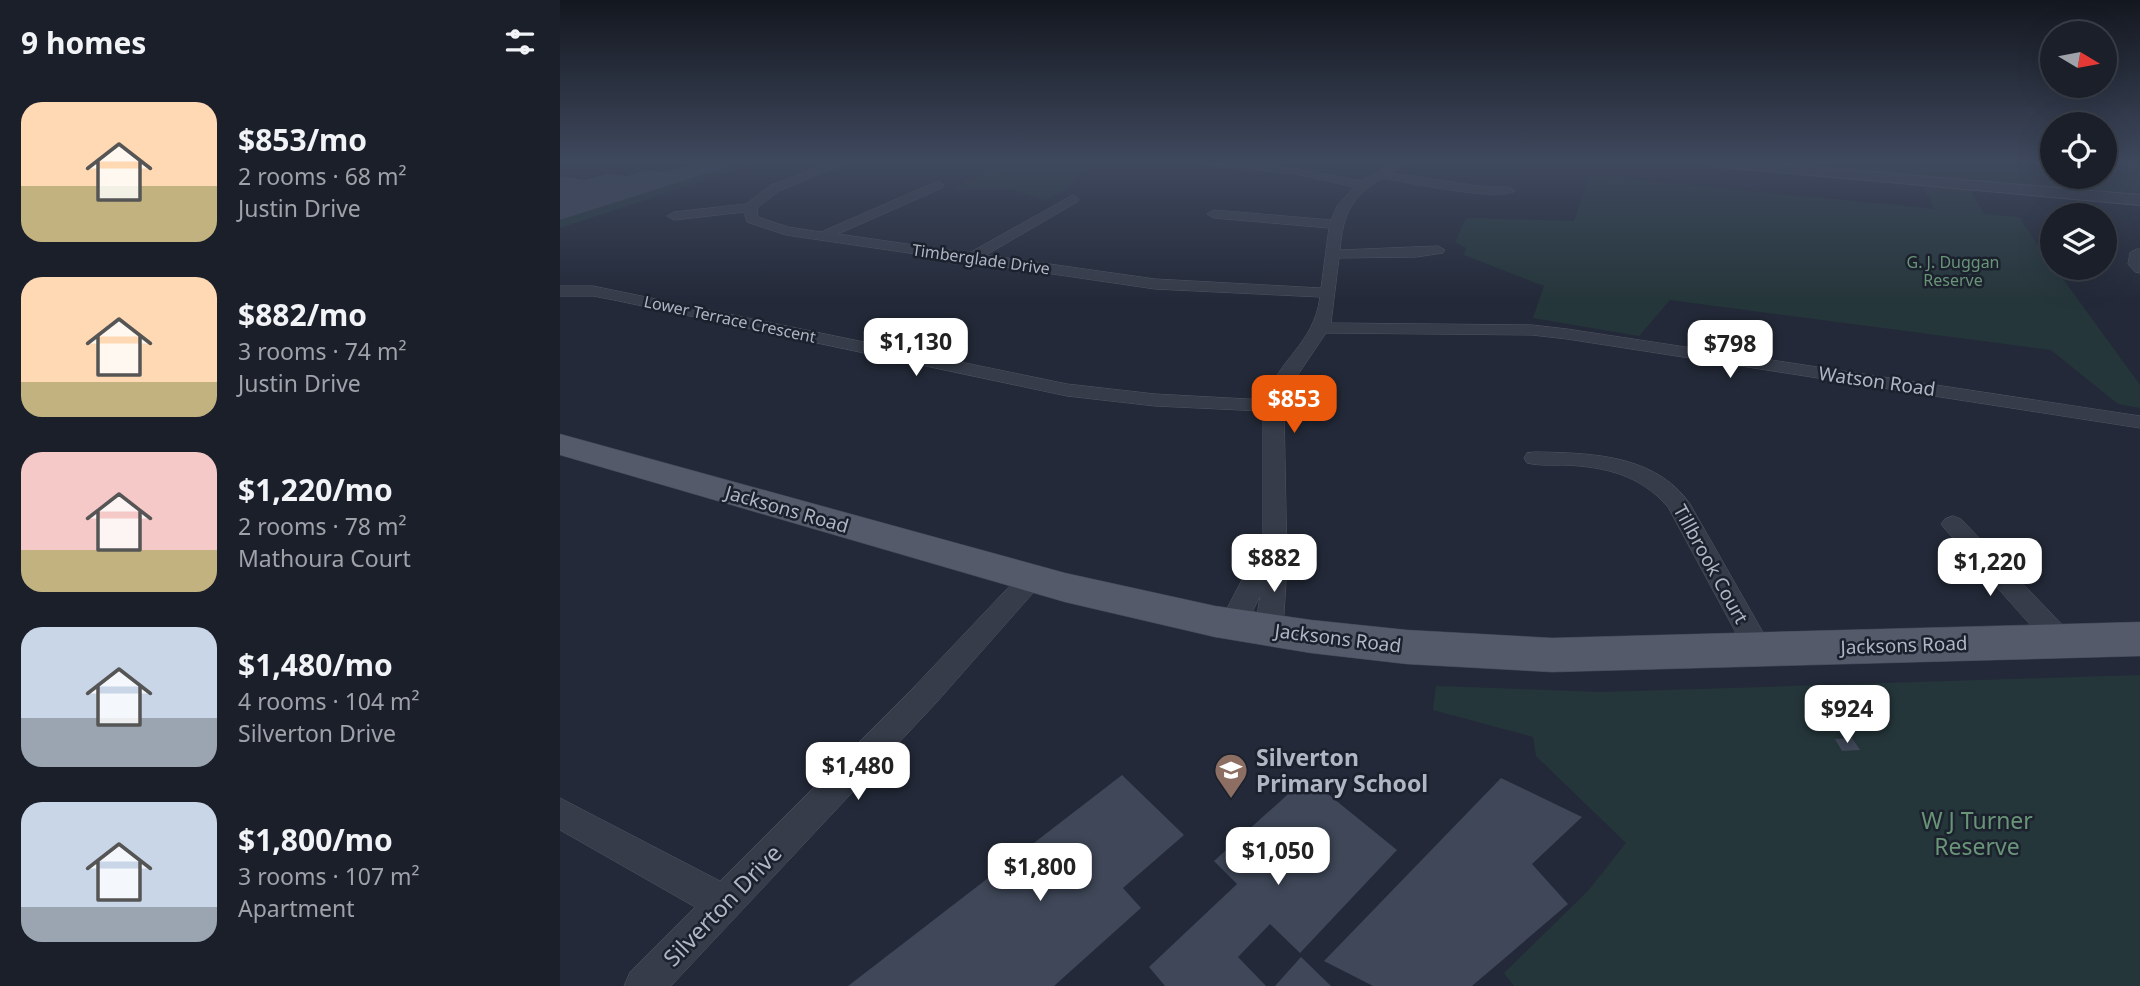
<!DOCTYPE html>
<html lang="en">
<head>
<meta charset="utf-8">
<style>
	:root { --surface:#1a1f2a; --page:#232732; --text:#f1f3f6; --muted:#9fa2a8; --line:#383d47; --accent:#ea580c }
	body { margin:0; font-family:"Noto Sans",sans-serif; background:var(--page); color:var(--text); height:100vh; display:flex; flex-direction:column; font-size:26px; white-space:nowrap }
	* { box-sizing:border-box; margin:0 }
	p { font-size:23px; color:var(--muted) }
	.icon { flex:none; width:38px; height:38px; fill:none; stroke:currentColor; stroke-width:2; stroke-linecap:round; stroke-linejoin:round }
	.map { position:relative; flex:1; overflow:hidden }
	.side { display:flex; flex-direction:column; background:var(--surface); width:560px }
	.side>* { flex:none }
	.needle { width:46px; rotate:100deg }
	.tools { position:absolute; left:1480px; top:21px; display:grid; gap:14px }
	.tools a { display:grid; place-items:center; width:77px; height:77px; border-radius:50%; background:var(--surface); box-shadow:0 7px 28px #0002,0 0 0 2px var(--line); font-size:35px }
	.price { position:absolute; translate:-50% -60px; padding:0 16px; border-radius:14px; background:#fff; color:#222; font-size:23px; line-height:46px; filter:drop-shadow(0 2px 4px #0008) }
	.price::after { content:''; position:absolute; left:50%; top:42px; width:21px; height:16px; margin-left:-10px; background:inherit; clip-path:polygon(0 0,100% 0,50% 100%) }
	.price.selected { background:var(--accent); color:#fff }
	ul { padding:0; list-style:none }
	li { display:flex; align-items:center; gap:21px; height:175px; padding:0 21px }
	li span { display:grid; place-items:center; flex:none; width:196px; height:140px; border-radius:21px; color:#555 }
	li>.icon { margin-inline-start:auto }
	span .icon { width:84px; height:84px; fill:#fffc; stroke-width:1 }
	li b { font-size:30px }
	h2 { display:flex; justify-content:space-between; align-items:center; height:84px; padding:0 21px; font-size:30px }
	main { display:flex; flex:1; min-height:0 }
	.map>svg:first-child { display:block }
	.green { fill:#25363a }
	.building { fill:#3f4758 }
	.lines { fill:none; stroke-linecap:round; stroke-linejoin:round }
	.minor-casing { stroke:#515663; stroke-width:1 }
	.tertiary-casing { stroke:#515663; stroke-width:2 }
	.primary-casing { stroke:#3f4552; stroke-width:1 }
	.minor { fill:#363c49; fill-rule:evenodd }
	.tertiary { fill:#363c49; fill-rule:evenodd }
	.primary { fill:#545a69; fill-rule:evenodd }
	.labels { text-anchor:middle; dominant-baseline:central; stroke-width:5; stroke-linejoin:round; paint-order:stroke }
	.far-street-label { font-size:16px; fill:#b1b6c5; stroke:#1b212d }
	.far-park-label { font-size:16px; fill:#699478; stroke:#1b212d }
	.street-label { font-size:19px; fill:#b1b6c5; stroke:#1b212d }
	.near-poi-label { font-size:23px; font-weight:bold; fill:#b1b6c5; stroke:#1b212d; text-anchor:start }
	.near-park-label { font-size:23px; fill:#699478; stroke:#1b212d }
	.near-street-label { font-size:23px; fill:#b1b6c5; stroke:#1b212d }
</style>
</head>
<body>
<main>
<section class="side">
<h2>9 homes<svg class="icon" aria-label="filters" viewBox="0 0 24 24"><path d="M4 7h16M4 17h16"/><circle cx="9" cy="7" r="2"/><circle cx="15" cy="17" r="2"/></svg></h2>
<ul>
<li><span style="background:linear-gradient(#ffd9b3 60%,#c2b280 0)"><svg class="icon" aria-label="home" viewBox="0 0 24 24"><path d="M3 11l9-7 9 7M6 9v11h12V9"/></svg></span><div><b>$853/mo</b><p>2 rooms · 68 m²</p><p>Justin Drive</p></div></li>
<li><span style="background:linear-gradient(#ffd9b3 75%,#c2b280 0)"><svg class="icon" aria-label="home" viewBox="0 0 24 24"><path d="M3 11l9-7 9 7M6 9v11h12V9"/></svg></span><div><b>$882/mo</b><p>3 rooms · 74 m²</p><p>Justin Drive</p></div></li>
<li><span style="background:linear-gradient(#f6c9c9 70%,#c2b280 0)"><svg class="icon" aria-label="home" viewBox="0 0 24 24"><path d="M3 11l9-7 9 7M6 9v11h12V9"/></svg></span><div><b>$1,220/mo</b><p>2 rooms · 78 m²</p><p>Mathoura Court</p></div></li>
<li><span style="background:linear-gradient(#c9d6e8 65%,#9aa5b1 0)"><svg class="icon" aria-label="home" viewBox="0 0 24 24"><path d="M3 11l9-7 9 7M6 9v11h12V9"/></svg></span><div><b>$1,480/mo</b><p>4 rooms · 104 m²</p><p>Silverton Drive</p></div></li>
<li><span style="background:linear-gradient(#c9d6e8 75%,#9aa5b1 0)"><svg class="icon" aria-label="home" viewBox="0 0 24 24"><path d="M3 11l9-7 9 7M6 9v11h12V9"/></svg></span><div><b>$1,800/mo</b><p>3 rooms · 107 m²</p><p>Apartment</p></div></li>
</ul>
</section>
<div class="map">
<svg width="1580" height="986" viewBox="0 0 1580 986">
	<rect width="100%" height="100%" fill="#232938"/>
	<g class="green">
		<polygon points="181,162 201,162 0,228 0,220"/>
		<path d="M460,162h80c-22,11 -20,13 -35,28 -6,6 -14,5 -19,11l-35,-12h-57l8,-4 2,-4z"/>
		<polygon points="1203,162 1493,162 1493,177 1545,177 1545,162 1580,162 1580,195"/>
		<polygon points="1030,175 1375,209 1362,186 1410,190 1424,214 1459,217 1493,268 1495,268 1580,385 1580,408 1558,404 1491,350 1110,300 1079,336 973,318 984,286 904,255 906,248 895,242 906,218 1014,221"/>
		<polygon points="1580,675 1580,986 954,986 944,973 1028,891 1066,843 976,756 973,737 873,710 876,686 1042,692"/>
	</g>
	<g class="building">
		<polygon points="163,163 173,165 0,220 0,176 25,180 47,174 67,176 87,170 105,172 126,166"/>
		<polygon points="1292,738 1300,750 1282,751 1275,739"/>
		<polygon points="562,775 624,835 563,888 581,908 494,986 288,986"/>
		<polygon points="747,777 837,850 740,953 710,924 678,957 706,986 605,986 589,967 677,884 654,861"/>
		<polygon points="941,778 1022,817 972,864 1008,904 912,986 813,986 764,961"/>
		<polygon points="741,957 771,986 715,986"/>
	</g>
	<g class="lines">
		<defs>
			<g id="minor">
				<path d="M273,162h15l-69,29 -22,17 1,9 30,10 33,5 117,-51 6,4 -2,3 -104,46 131,19 104,-58 6,4 -2,3 -91,53 169,24 166,9 8,-60 -115,-10 -7,-4 7,-4 117,10 6,-14 17,-19 -58,-13 -92,-9 -6,-3c55,-3 109,8 163,19l33,-19h13l-16,11 95,14h23l6,4c-15,11 -110,-9 -133,-13 -31,20 -39,35 -42,72l98,-4 7,4 -2,3 -27,4 -77,1 -8,65 201,2 35,4 573,87v12l-573,-89 -35,-4 -206,-2 -33,49 -9,25 3,158 -4,65 -4,7 -10,3 -10,-3 -4,-7 5,-34 -17,35 -10,3 -10,-3 -4,-7 44,-85v-128l-108,-5 -88,-10 -453,-96 -21,-4h-33v-10h33l474,98 88,10 111,6c11,-41 48,-55 54,-103l-165,-8 -369,-54 -39,-13 -3,-10 -70,8 -7,-4 7,-4 72,-8 25,-19z"/>
				<polygon points="1577,249 1580,249 1580,273 1575,272 1568,264 1570,253"/>
				<path d="M975,452c55,1 120,2 155,52l79,139 4,7 -4,7 -10,4 -10,-4 -81,-150c-28,-32 -62,-40 -103,-42 -12,0 -25,1 -38,-2l-3,-5 3,-5z"/>
				<polygon points="1393,516 1401,519 1511,634 1515,641 1511,648 1501,651 1491,648 1385,529 1381,524 1385,519"/>
				<polygon points="471,570 480,573 484,579 480,585 376,703 111,986 64,986 70,972 135,907 0,830 0,798 160,881 354,687 462,573"/>
			</g>
			<polygon id="tertiary" points="1144,162 1195,162 1580,195 1580,205 1151,166"/>
			<polygon id="primary" points="0,434 505,573 655,606 751,620 847,630 992,638 1580,622 1580,656 992,672 847,664 751,653 655,637 505,602 0,455"/>
		</defs>
		<use href="#minor" class="minor-casing"/>
		<use href="#tertiary" class="tertiary-casing"/>
		<use href="#primary" class="primary-casing"/>
		<use href="#minor" class="minor"/>
		<use href="#tertiary" class="tertiary"/>
		<use href="#primary" class="primary"/>
	</g>
	<linearGradient id="sky" x2="0" y2="1"><stop stop-color="#13171f"/><stop offset="0.54" stop-color="#3f495e"/><stop offset="1" stop-color="#3f495e" stop-opacity="0"/></linearGradient>
	<rect width="1580" height="300" fill="url(#sky)"/>
	<defs>
		<symbol id="school-pin" viewBox="-11 -11 22 30"><path d="M0 17L-7.5 6A9.5 9.5 0 1 1 7.5 6Z" fill="#8d6e63" stroke="#1b212d"/><path d="M0-5L7-2L0 1L-7-2ZM-4 1L0 2.5L4 1V4Q0 6-4 4Z" fill="#fff"/></symbol>
	</defs>
	<g fill-rule="evenodd">
		<use href="#school-pin" x="652" y="751" width="38" height="52"/>
	</g>
	<g class="labels">
		<g class="far-street-label">
			<text transform="translate(421 259) rotate(8)">Timberglade Drive</text>
			<text transform="translate(170 319) rotate(12)">Lower Terrace Crescent</text>
		</g>
		<g class="far-park-label">
			<text x="1393" y="262">G. J. Duggan<tspan x="1393" dy="18">Reserve</tspan></text>
		</g>
		<g class="street-label">
			<text transform="translate(1317 381) rotate(8)">Watson Road</text>
			<text transform="translate(227 509) rotate(16)">Jacksons Road</text>
			<text transform="translate(1151 564) rotate(61)">Tillbrook Court</text>
			<text transform="translate(778 638) rotate(7)">Jacksons Road</text>
			<text transform="translate(1344 645) rotate(-2)">Jacksons Road</text>
		</g>
		<g class="near-poi-label">
			<text x="696" y="757">Silverton<tspan x="696" dy="26">Primary School</tspan></text>
		</g>
		<g class="near-park-label">
			<text x="1417" y="820">W J Turner<tspan x="1417" dy="26">Reserve</tspan></text>
		</g>
		<g class="near-street-label">
			<text transform="translate(162 905) rotate(-46)">Silverton Drive</text>
		</g>
	</g>
</svg>
<div class="tools">
<a><svg class="needle" viewBox="-14 -14 28 28"><path d="M0-13l5 13h-10z" fill="#e53935"/><path d="M0 13l5-13h-10z" fill="#9fa2a8"/></svg></a>
<a><svg class="icon" aria-label="locate" viewBox="0 0 24 24"><circle cx="12" cy="12" r="6"/><path d="M12 2v4M12 18v4M2 12h4M18 12h4"/></svg></a>
<a><svg class="icon" aria-label="layers" viewBox="0 0 24 24"><path d="M12 4l9 5-9 5-9-5zM3 14l9 5 9-5"/></svg></a>
</div>
<b class="price" style="left:356px;top:378px">$1,130</b>
<b class="price" style="left:1170px;top:380px">$798</b>
<b class="price selected" style="left:734px;top:435px">$853</b>
<b class="price" style="left:714px;top:594px">$882</b>
<b class="price" style="left:1430px;top:598px">$1,220</b>
<b class="price" style="left:1287px;top:745px">$924</b>
<b class="price" style="left:298px;top:802px">$1,480</b>
<b class="price" style="left:718px;top:887px">$1,050</b>
<b class="price" style="left:480px;top:903px">$1,800</b>
</div>
</main>
</body>
</html>
